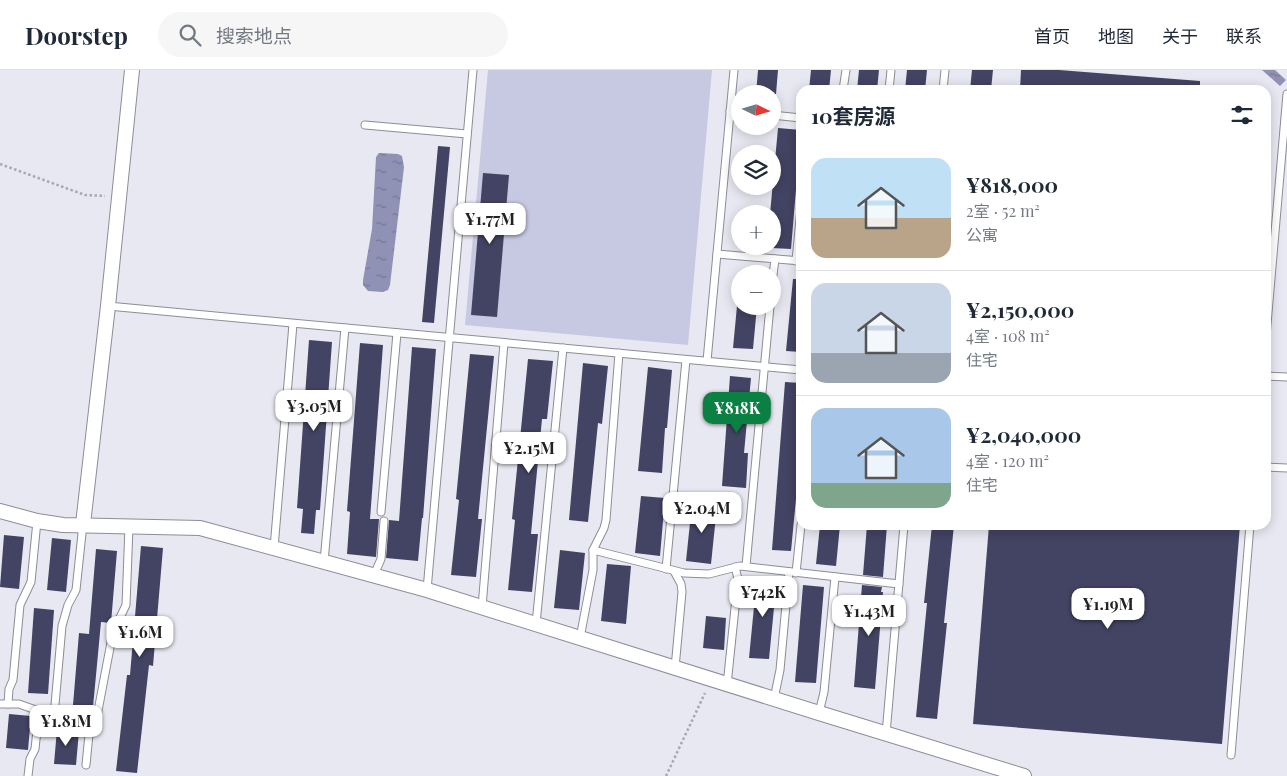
<!DOCTYPE html>
<html lang="zh">
<head>
<meta charset="utf-8">
<style>
	:root { --surface:#fff; --page:#f6f6f7; --text:#1f2937; --muted:#747a83; --line:#e0e1e3; --accent:#0b8043 }
	body { margin:0; font-family:"Playfair Display","Noto Sans SC",serif; background:var(--page); color:var(--text); height:100vh; display:flex; flex-direction:column; font-size:19px; white-space:nowrap }
	* { box-sizing:border-box; margin:0 }
	p { font-size:16px; color:var(--muted) }
	.icon { flex:none; width:28px; height:28px; fill:none; stroke:currentColor; stroke-width:2; stroke-linecap:round; stroke-linejoin:round }
	.map { position:relative; flex:1; overflow:hidden }
	.sheet { position:absolute; left:796px; top:15px; width:475px; height:445px; display:flex; flex-direction:column; background:var(--surface); border-radius:15px; box-shadow:0 2px 12px #0003 }
	.sheet>* { flex:none }
	.needle { width:32px; rotate:95deg }
	.tools { position:absolute; left:731px; top:15px; display:grid; gap:10px }
	.tools a { display:grid; place-items:center; width:50px; height:50px; border-radius:50%; background:var(--surface); box-shadow:0 2px 12px #0003; font-size:25px }
	.price { position:absolute; translate:-50% -42px; padding:0 11px; border-radius:10px; background:#fff; color:#222; font-size:16px; line-height:32px; filter:drop-shadow(0 1px 2px #0008) }
	.price::after { content:''; position:absolute; left:50%; top:30px; width:15px; height:11px; margin-left:-8px; background:inherit; clip-path:polygon(0 0,100% 0,50% 100%) }
	.price.active { background:var(--accent); color:#fff }
	ul { padding:0; list-style:none }
	li { display:flex; align-items:center; gap:15px; height:125px; padding:0 15px }
	li+li { border-top:1px solid var(--line) }
	li span { display:grid; place-items:center; flex:none; width:140px; height:100px; border-radius:15px; color:#555 }
	li>.icon { margin-inline-start:auto }
	span .icon { width:60px; height:60px; fill:#fffc; stroke-width:1 }
	li b { font-size:21px }
	h2 { display:flex; justify-content:space-between; align-items:center; height:60px; padding:0 15px; font-size:21px }
	header { display:flex; align-items:center; gap:30px; box-sizing:border-box; height:70px; padding:0 25px; background:var(--surface); border-bottom:1px solid var(--line) }
	header strong { font-size:24px }
	nav { display:flex; gap:28px; margin-inline-start:auto; font-size:18px }
	.search { width:350px; height:45px; background:var(--page); display:flex; align-items:center; gap:12px; box-sizing:border-box; padding:0 18px; border-radius:28px; color:var(--muted); font-size:19px }
	.map>svg:first-child { display:block }
	.grass { fill:#c7c8e2 }
	.water { fill:url(#water-ripples) }
	.building { fill:#434363 }
	.lines { fill:none; stroke-linecap:round; stroke-linejoin:round }
	.lane-casing { stroke:#8c8d96; stroke-width:9 }
	.street-casing { stroke:#8c8d96; stroke-width:16 }
	.path { stroke:#a7a7af; stroke-width:2.5; stroke-dasharray:2.5 2.5; stroke-linecap:butt }
	.lane { stroke:#fff; stroke-width:7 }
	.street { stroke:#fff; stroke-width:14 }
</style>
</head>
<body>
<header>
<strong>Doorstep</strong>
<div class="search"><svg class="icon" aria-label="search" viewBox="0 0 24 24"><circle cx="10" cy="10" r="6"/><path d="M15 15l6 6"/></svg>搜索地点</div>
<nav><a>首页</a><a>地图</a><a>关于</a><a>联系</a></nav>
</header>
<div class="map">
<svg width="1287" height="706" viewBox="0 0 1287 706">
	<defs>
		<pattern id="water-ripples" width="26" height="14" patternUnits="userSpaceOnUse" patternTransform="scale(1.25)"><rect width="26" height="14" fill="#8f91b5"/><path d="M2 4q2-2 4 0t4 0M15 11q2-2 4 0t4 0" fill="none" stroke="#767895"/></pattern>
	</defs>
	<rect width="100%" height="100%" fill="#e8e8f2"/>
	<polygon class="grass" points="488,0 712,0 688,275 465,255"/>
	<g class="water">
		<polygon points="1262,0 1275,0 1286,10 1280,16"/>
		<polygon points="379,83 398,84 402,86 404,97 390,215 388,220 383,222 368,221 363,215 363,210 372,159 376,87"/>
	</g>
	<g class="building">
		<polygon points="758,0 778,0 776,24 756,24"/>
		<polygon points="811,0 831,0 829,20 809,20"/>
		<polygon points="859,0 879,0 877,20 857,20"/>
		<polygon points="907,0 927,0 925,20 905,20"/>
		<polygon points="972,0 993,0 991,20 970,20"/>
		<polygon points="1021,0 1059,0 1200,11 1200,20 1020,20"/>
		<polygon points="778,58 801,60 791,179 772,178 772,144 770,144"/>
		<polygon points="438,76 450,77 434,253 422,252"/>
		<polygon points="483,103 509,105 497,247 471,245"/>
		<polygon points="793,209 801,209 801,282 786,281"/>
		<polygon points="737,236 757,236 753,279 733,278"/>
		<polygon points="309,270 332,272 320,440 316,440 314,464 301,463 303,439 297,438"/>
		<polygon points="360,273 383,275 370,449 379,449 376,487 347,484 350,442 347,441"/>
		<polygon points="412,277 436,279 423,448 422,448 418,491 386,488 389,450 399,451"/>
		<polygon points="470,284 494,286 478,449 482,449 476,507 451,505 459,430 456,429"/>
		<polygon points="528,289 553,291 547,349 542,349 531,464 538,464 532,522 508,520 515,450 512,449"/>
		<polygon points="583,293 608,296 602,354 598,353 588,452 569,450"/>
		<polygon points="648,297 672,300 667,358 665,358 662,403 638,401"/>
		<polygon points="730,306 751,308 744,383 748,383 746,418 722,416"/>
		<polygon points="785,312 801,313 801,377 791,481 772,480"/>
		<polygon points="641,426 665,428 660,486 635,483"/>
		<polygon points="692,434 717,436 711,494 686,491"/>
		<polygon points="820,455 840,455 836,496 816,494"/>
		<polygon points="867,455 887,455 883,507 863,505"/>
		<polygon points="932,455 954,455 944,553 947,553 937,649 916,647 927,533 924,533"/>
		<polygon points="989,455 1240,455 1222,674 973,654"/>
		<polygon points="4,465 24,467 19,519 0,517"/>
		<polygon points="52,468 71,470 66,522 47,520"/>
		<polygon points="141,476 163,478 153,596 149,595 137,703 116,701 127,605 130,605"/>
		<polygon points="96,479 117,481 111,553 101,552 93,637 73,635 79,563 89,564"/>
		<polygon points="560,480 585,483 579,540 554,538"/>
		<polygon points="607,494 631,496 626,554 601,551"/>
		<polygon points="757,506 777,507 769,589 749,588"/>
		<polygon points="803,515 824,517 816,613 795,612"/>
		<polygon points="862,515 882,517 881,522 883,522 875,619 854,617"/>
		<polygon points="34,538 54,540 48,624 28,623"/>
		<polygon points="706,546 726,548 724,580 703,578"/>
		<polygon points="9,644 31,646 28,680 6,678"/>
		<polygon points="57,659 79,661 76,695 54,694"/>
	</g>
	<g class="lines">
		<defs>
			<g id="lane">
				<polyline points="843,20 846,0"/>
				<polyline points="889,20 891,0"/>
				<polyline points="943,20 945,0"/>
				<polyline points="730,41 740,42"/>
				<polyline points="772,45 801,48"/>
				<polyline points="365,55 467,64"/>
				<polyline points="717,184 801,191"/>
				<polyline points="796,191 801,138"/>
				<polyline points="772,213 775,189"/>
				<polyline points="108,236 801,300"/>
				<polyline points="1266,266 1287,24"/>
				<polyline points="707,291 734,0"/>
				<polyline points="1266,306 1287,307"/>
				<polyline points="1266,397 1287,398"/>
				<polyline points="381,442 397,263"/>
				<polyline points="274,478 293,254"/>
				<polyline points="593,480 684,503 709,504 740,496 899,514"/>
				<polyline points="324,492 345,258"/>
				<polyline points="746,496 770,236"/>
				<polyline points="666,499 686,290"/>
				<polyline points="674,501 681,514 682,522 675,598"/>
				<polyline points="796,503 801,455"/>
				<polyline points="374,505 381,489 384,451"/>
				<polyline points="427,520 473,0"/>
				<polyline points="482,537 504,273"/>
				<polyline points="536,554 563,278"/>
				<polyline points="580,568 593,500 593,480 604,458 606,450 619,283"/>
				<polyline points="727,615 738,509 735,497"/>
				<polyline points="774,629 780,600 789,502"/>
				<polyline points="0,634 19,634 47,644 90,654 97,646 113,562 126,535 129,456"/>
				<polyline points="8,634 9,619 13,610 20,535 31,512 37,451"/>
				<polyline points="819,643 824,622 835,507"/>
				<polyline points="54,646 62,556 68,535 76,520 83,454"/>
				<polyline points="886,664 904,455"/>
				<polyline points="1231,685 1250,455"/>
				<polyline points="86,695 90,654"/>
				<polyline points="28,706 30,689 35,679 39,641"/>
			</g>
			<g id="street">
				<polyline points="0,441 37,451 63,455 200,458 427,520 819,643 1024,706"/>
				<polyline points="83,454 108,236 132,0"/>
			</g>
		</defs>
		<use href="#lane" class="lane-casing"/>
		<use href="#street" class="street-casing"/>
		<g class="path">
			<polyline points="0,94 85,125 105,126"/>
			<polyline points="666,706 705,623"/>
		</g>
		<use href="#lane" class="lane"/>
		<use href="#street" class="street"/>
	</g>
</svg>
<div class="tools">
<a><svg class="needle" viewBox="-14 -14 28 28"><path d="M0-13l5 13h-10z" fill="#e53935"/><path d="M0 13l5-13h-10z" fill="#747a83"/></svg></a>
<a><svg class="icon" aria-label="layers" viewBox="0 0 24 24"><path d="M12 4l9 5-9 5-9-5zM3 14l9 5 9-5"/></svg></a>
<a>+</a>
<a>−</a>
</div>
<b class="price" style="left:490px;top:175px">¥1.77M</b>
<b class="price" style="left:314px;top:362px">¥3.05M</b>
<b class="price active" style="left:737px;top:364px">¥818K</b>
<b class="price" style="left:529px;top:404px">¥2.15M</b>
<b class="price" style="left:702px;top:464px">¥2.04M</b>
<b class="price" style="left:763px;top:548px">¥742K</b>
<b class="price" style="left:1108px;top:560px">¥1.19M</b>
<b class="price" style="left:869px;top:567px">¥1.43M</b>
<b class="price" style="left:140px;top:588px">¥1.6M</b>
<b class="price" style="left:66px;top:677px">¥1.81M</b>
<section class="sheet">
<h2>10套房源<svg class="icon" aria-label="filters" viewBox="0 0 24 24"><path d="M4 7h16M4 17h16"/><circle cx="9" cy="7" r="2"/><circle cx="15" cy="17" r="2"/></svg></h2>
<ul>
<li><span style="background:linear-gradient(#bfe0f5 60%,#b9a48a 0)"><svg class="icon" aria-label="home" viewBox="0 0 24 24"><path d="M3 11l9-7 9 7M6 9v11h12V9"/></svg></span><div><b>¥818,000</b><p>2室 · 52 m²</p><p>公寓</p></div></li>
<li><span style="background:linear-gradient(#c9d6e8 70%,#9aa5b1 0)"><svg class="icon" aria-label="home" viewBox="0 0 24 24"><path d="M3 11l9-7 9 7M6 9v11h12V9"/></svg></span><div><b>¥2,150,000</b><p>4室 · 108 m²</p><p>住宅</p></div></li>
<li><span style="background:linear-gradient(#a9c7e8 75%,#7fa58c 0)"><svg class="icon" aria-label="home" viewBox="0 0 24 24"><path d="M3 11l9-7 9 7M6 9v11h12V9"/></svg></span><div><b>¥2,040,000</b><p>4室 · 120 m²</p><p>住宅</p></div></li>
</ul>
</section>
</div>
</body>
</html>
